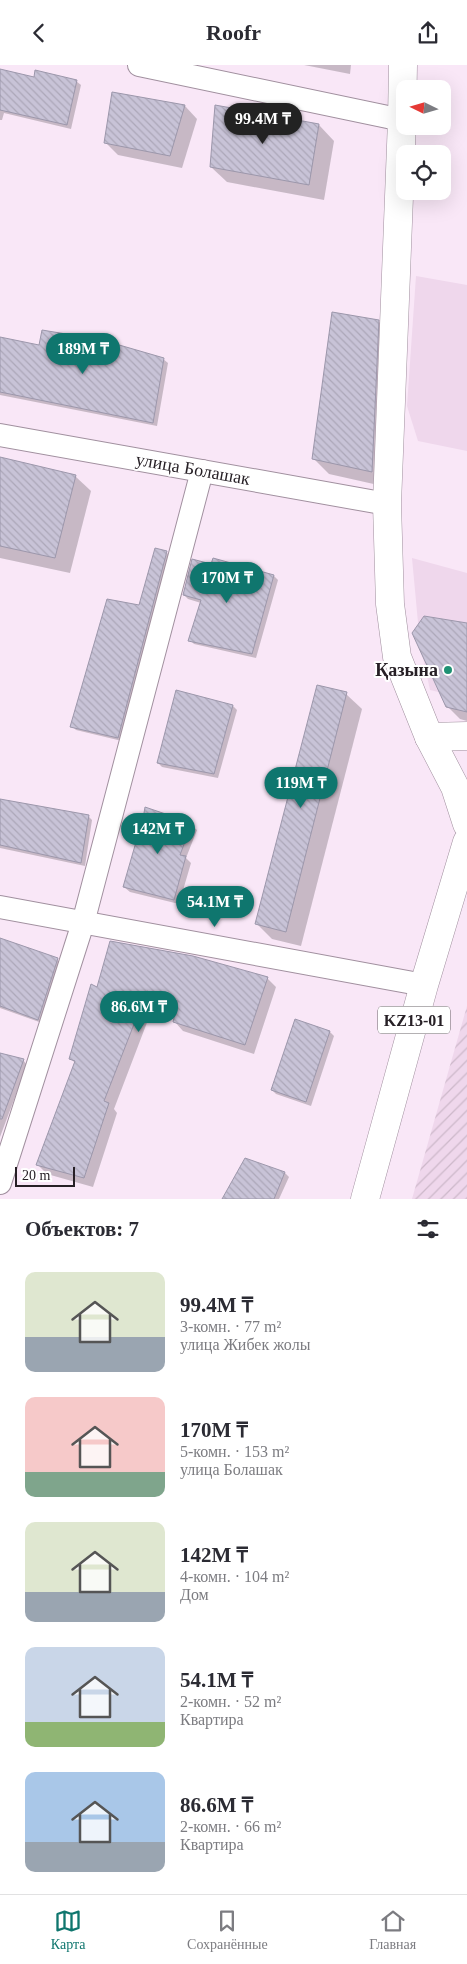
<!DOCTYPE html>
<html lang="ru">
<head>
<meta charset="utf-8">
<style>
	:root { --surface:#fff; --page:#f2f2f3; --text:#2b2b33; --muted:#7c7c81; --line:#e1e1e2; --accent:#0f766e }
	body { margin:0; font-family:Georgia,serif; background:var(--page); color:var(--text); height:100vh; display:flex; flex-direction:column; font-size:19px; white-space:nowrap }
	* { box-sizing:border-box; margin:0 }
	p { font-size:16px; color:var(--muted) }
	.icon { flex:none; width:28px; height:28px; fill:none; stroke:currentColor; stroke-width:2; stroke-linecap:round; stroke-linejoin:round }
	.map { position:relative; height:1134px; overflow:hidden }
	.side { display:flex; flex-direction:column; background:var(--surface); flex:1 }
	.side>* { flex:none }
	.needle { width:32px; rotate:275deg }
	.controls { position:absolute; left:396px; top:15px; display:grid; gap:10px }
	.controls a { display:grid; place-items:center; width:55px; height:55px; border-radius:10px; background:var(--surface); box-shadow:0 5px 20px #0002; font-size:25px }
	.scale { position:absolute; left:15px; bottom:12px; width:60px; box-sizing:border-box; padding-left:5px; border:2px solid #272026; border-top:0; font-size:14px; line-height:18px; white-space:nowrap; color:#272026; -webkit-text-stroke:4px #fff; paint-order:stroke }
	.price { position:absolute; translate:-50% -42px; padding:0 11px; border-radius:18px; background:var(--accent); color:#fff; font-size:16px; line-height:32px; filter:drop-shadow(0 1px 2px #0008) }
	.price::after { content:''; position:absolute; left:50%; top:30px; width:15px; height:11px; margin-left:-8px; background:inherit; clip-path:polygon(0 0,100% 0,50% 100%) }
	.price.active { background:#222; color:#fff }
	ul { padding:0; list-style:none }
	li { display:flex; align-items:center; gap:15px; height:125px; padding:0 25px }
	li span { display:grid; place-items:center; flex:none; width:140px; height:100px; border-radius:10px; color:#555 }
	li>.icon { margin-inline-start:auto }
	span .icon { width:60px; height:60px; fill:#fffc; stroke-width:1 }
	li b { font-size:21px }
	h2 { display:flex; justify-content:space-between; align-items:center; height:60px; padding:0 25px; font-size:21px }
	header { display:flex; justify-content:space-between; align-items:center; height:65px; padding:0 25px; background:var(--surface); font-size:22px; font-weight:700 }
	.menu { display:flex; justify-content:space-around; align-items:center; height:70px; border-top:1px solid var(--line); background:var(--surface); font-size:14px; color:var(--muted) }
	.menu a { display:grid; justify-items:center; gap:2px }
	.menu .active { color:var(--accent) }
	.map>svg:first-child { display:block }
	.built { fill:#efd7ec }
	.industrial { fill:url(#industrial-furrows) }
	.shadow { fill:#0003 }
	.building { fill:url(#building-back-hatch); stroke:#9c97ab }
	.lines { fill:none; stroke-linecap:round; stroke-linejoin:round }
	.street-casing { stroke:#a1909f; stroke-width:24 }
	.secondary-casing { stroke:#a1909f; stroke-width:29 }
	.primary-casing { stroke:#a1909f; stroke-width:29 }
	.street { stroke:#fff; stroke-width:22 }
	.secondary { stroke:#fff; stroke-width:28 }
	.primary { stroke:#fff; stroke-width:28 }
	.poi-dot { fill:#1f9174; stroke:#fff; stroke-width:2 }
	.labels { text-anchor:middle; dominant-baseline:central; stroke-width:4; stroke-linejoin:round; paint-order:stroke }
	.shield { fill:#fff; stroke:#686367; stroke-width:1 }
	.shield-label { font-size:16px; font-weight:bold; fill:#272026 }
	.street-label { font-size:18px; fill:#272026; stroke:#fff }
	.poi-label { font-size:18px; font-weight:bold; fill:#272026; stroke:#fff; text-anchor:end }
</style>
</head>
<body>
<header><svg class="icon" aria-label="back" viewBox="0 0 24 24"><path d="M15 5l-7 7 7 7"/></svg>Roofr<svg class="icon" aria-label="share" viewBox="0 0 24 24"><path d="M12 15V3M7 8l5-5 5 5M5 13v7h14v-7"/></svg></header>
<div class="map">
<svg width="467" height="1134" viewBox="0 0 467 1134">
	<defs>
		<pattern id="industrial-furrows" width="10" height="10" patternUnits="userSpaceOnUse" patternTransform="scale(1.25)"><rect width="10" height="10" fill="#efd7ec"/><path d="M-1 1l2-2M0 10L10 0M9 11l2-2" fill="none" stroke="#cdb8ca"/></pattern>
		<pattern id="building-back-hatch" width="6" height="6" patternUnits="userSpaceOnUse" patternTransform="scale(1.25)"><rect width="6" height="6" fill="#c8c3d7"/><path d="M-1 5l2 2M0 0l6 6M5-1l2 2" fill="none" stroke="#aca7b8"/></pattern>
	</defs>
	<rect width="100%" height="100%" fill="#f9e7f7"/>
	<g class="built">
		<polygon points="416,211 467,220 467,386 418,376 407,341"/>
		<polygon points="412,493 467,508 467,634 430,625 420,579"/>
	</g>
	<polygon class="industrial" points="467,941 467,1134 412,1134"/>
	<g class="shadow">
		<polygon points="304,0 351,0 350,9"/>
		<polygon points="0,6 35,13 76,16 81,20 71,64 4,48 2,55 0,55"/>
		<polygon points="185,41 197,54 182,103 118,90 106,78"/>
		<polygon points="217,42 319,60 334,76 324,135 227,117 211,102"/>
		<polygon points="378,256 393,271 387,422 329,409 314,394"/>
		<polygon points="0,274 40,282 163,294 168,298 157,361 0,330"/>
		<polygon points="0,393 75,411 91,426 70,508 0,493"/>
		<polygon points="167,488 171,492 122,676 76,665 72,661 140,542"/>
		<polygon points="212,501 274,511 278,515 256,593 194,579 190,575 201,538 188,534 184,530"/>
		<polygon points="467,559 467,656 460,654 447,641"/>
		<polygon points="346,629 362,644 301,881 272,874 257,859"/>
		<polygon points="233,641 237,645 218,713 162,702 158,698"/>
		<polygon points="0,736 88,751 92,755 85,801 0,783"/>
		<polygon points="191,760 197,765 186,793 191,798 179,839 130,827 124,822 140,780"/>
		<polygon points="0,881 57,895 61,899 42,958 0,943"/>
		<polygon points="267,913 276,922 254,989 183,966 174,956 178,941 156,934 114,1044 117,1048 93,1122 47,1109 38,1100 75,998 71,994 98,923"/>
		<polygon points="330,967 334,971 311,1041 276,1029 272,1025"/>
		<polygon points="0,990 23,995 27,1000 0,1072"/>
		<polygon points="285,1108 289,1112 279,1134 223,1134"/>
	</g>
	<g class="building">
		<polygon points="0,4 34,12 35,5 77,15 67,60 0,45"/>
		<polygon points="112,27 185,40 170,91 104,78"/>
		<polygon points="215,40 319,59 309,120 210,102"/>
		<polygon points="332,247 379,255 372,407 312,394"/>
		<polygon points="42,265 102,275 164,293 153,358 0,327 0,272 39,280"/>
		<polygon points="0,392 76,410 55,493 0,481"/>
		<polygon points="155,483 167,486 118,673 70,662 107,534 139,540"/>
		<polygon points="213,493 274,510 252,589 188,576 201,535 183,530 192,494 211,499"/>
		<polygon points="424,551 467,558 467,647 446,642 412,568"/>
		<polygon points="317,620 347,627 286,867 255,859"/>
		<polygon points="176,625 233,640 214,709 157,698"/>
		<polygon points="0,734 89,750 81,798 0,780"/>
		<polygon points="145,742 192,758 180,790 186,791 174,835 123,822 136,777 139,778"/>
		<polygon points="0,873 58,893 38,955 0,941"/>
		<polygon points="110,876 193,891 268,912 245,980 173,957 178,936 147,926 104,1036 109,1038 84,1113 36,1100 75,996 69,994 91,919 97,922"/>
		<polygon points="295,954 330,966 306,1037 271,1025"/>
		<polygon points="0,988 24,994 2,1054 0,1054"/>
		<polygon points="245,1093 285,1107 274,1134 222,1134"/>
	</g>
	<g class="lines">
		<defs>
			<g id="street">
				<polyline points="139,0 402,55"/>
				<polyline points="0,370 387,439"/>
				<polyline points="0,842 424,920"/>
				<polyline points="0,1118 83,858 202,406"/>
			</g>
			<g id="secondary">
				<polyline points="403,0 402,55 387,439 390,539 397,592 429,672 455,722 467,759"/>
				<polyline points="429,672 467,671"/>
			</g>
			<polyline id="primary" points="365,1134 424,920 467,777"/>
		</defs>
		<use href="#street" class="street-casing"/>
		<use href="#secondary" class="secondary-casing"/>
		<use href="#primary" class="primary-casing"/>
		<use href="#street" class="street"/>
		<use href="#secondary" class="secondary"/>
		<use href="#primary" class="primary"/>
	</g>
	<circle class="poi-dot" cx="448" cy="605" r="5"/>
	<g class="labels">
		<rect class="shield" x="378" y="941.5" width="72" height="27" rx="4"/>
		<g class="shield-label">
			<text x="414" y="955">KZ13-01</text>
		</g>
		<g class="street-label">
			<text transform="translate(193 404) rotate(10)">улица Болашак</text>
		</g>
		<g class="poi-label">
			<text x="438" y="605">Қазына</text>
		</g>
	</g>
</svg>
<div class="controls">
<a><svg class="needle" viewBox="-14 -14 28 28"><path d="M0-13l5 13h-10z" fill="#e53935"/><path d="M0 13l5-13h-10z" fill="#7c7c81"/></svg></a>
<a><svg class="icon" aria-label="locate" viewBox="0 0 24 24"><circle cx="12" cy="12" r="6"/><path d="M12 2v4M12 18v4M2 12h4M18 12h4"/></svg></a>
</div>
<div class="scale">20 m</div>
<b class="price active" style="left:263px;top:80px">99.4M ₸</b>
<b class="price" style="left:83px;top:310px">189M ₸</b>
<b class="price" style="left:227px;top:539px">170M ₸</b>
<b class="price" style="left:301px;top:744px">119M ₸</b>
<b class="price" style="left:158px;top:790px">142M ₸</b>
<b class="price" style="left:215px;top:863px">54.1M ₸</b>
<b class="price" style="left:139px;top:968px">86.6M ₸</b>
</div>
<section class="side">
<h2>Объектов: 7<svg class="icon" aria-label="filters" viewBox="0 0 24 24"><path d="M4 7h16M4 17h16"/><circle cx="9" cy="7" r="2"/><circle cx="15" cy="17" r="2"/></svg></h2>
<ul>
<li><span style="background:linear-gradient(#dfe7d0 65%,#9aa5b1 0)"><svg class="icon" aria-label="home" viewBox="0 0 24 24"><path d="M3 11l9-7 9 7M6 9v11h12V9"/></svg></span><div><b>99.4M ₸</b><p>3-комн. · 77 m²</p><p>улица Жибек жолы</p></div></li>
<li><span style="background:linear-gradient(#f6c9c9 75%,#7fa58c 0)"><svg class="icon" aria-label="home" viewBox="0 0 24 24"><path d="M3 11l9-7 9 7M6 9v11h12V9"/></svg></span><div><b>170M ₸</b><p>5-комн. · 153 m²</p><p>улица Болашак</p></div></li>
<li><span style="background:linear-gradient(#dfe7d0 70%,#9aa5b1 0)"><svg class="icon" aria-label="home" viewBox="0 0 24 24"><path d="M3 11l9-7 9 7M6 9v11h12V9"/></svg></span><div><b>142M ₸</b><p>4-комн. · 104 m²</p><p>Дом</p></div></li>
<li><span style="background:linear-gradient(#c9d6e8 75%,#8fb573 0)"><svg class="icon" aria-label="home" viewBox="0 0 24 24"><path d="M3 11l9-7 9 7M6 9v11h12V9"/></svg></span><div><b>54.1M ₸</b><p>2-комн. · 52 m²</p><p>Квартира</p></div></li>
<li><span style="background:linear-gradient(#a9c7e8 70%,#9aa5b1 0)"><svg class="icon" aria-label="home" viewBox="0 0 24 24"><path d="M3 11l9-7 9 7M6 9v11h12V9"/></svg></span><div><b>86.6M ₸</b><p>2-комн. · 66 m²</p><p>Квартира</p></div></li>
</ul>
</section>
<nav class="menu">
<a class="active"><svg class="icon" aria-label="map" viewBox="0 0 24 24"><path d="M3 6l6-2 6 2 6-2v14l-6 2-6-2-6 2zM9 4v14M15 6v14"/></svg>Карта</a>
<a><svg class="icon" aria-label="saved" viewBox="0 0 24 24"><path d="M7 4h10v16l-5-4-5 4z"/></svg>Сохранённые</a>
<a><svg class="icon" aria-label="home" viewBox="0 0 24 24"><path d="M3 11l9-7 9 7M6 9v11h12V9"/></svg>Главная</a>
</nav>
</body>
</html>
